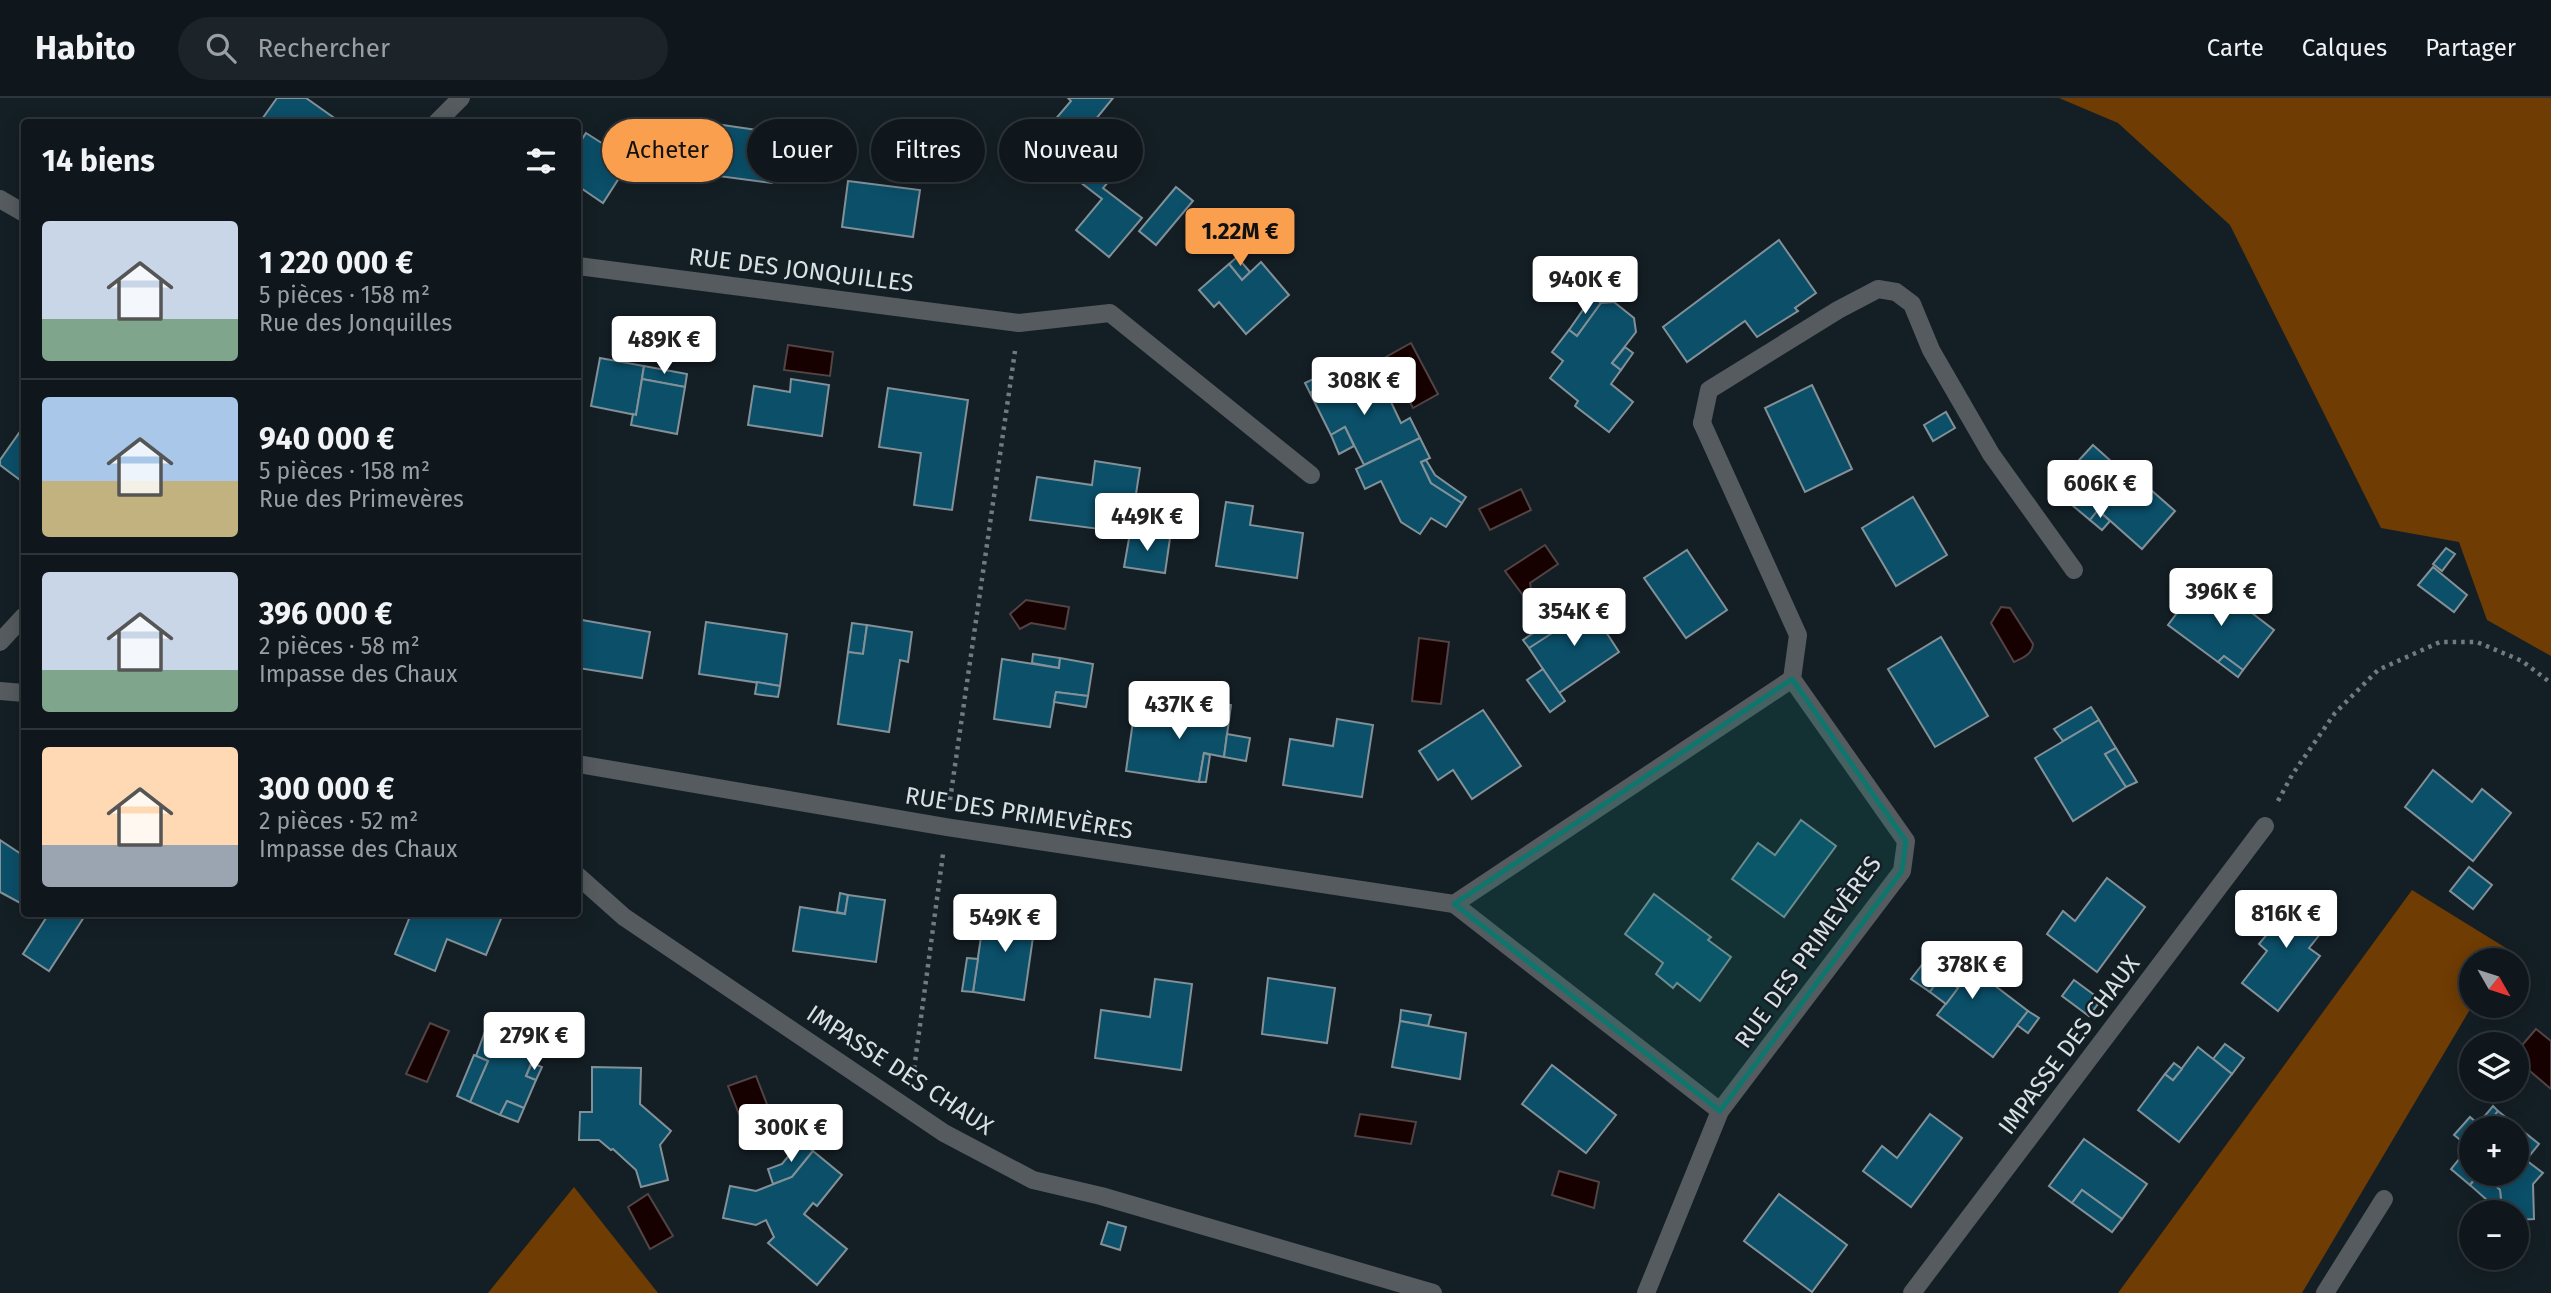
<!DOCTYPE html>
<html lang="fr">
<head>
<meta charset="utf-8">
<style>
	:root { --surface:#0f171c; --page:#1d2429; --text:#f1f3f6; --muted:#9b9fa3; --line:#2f363b; --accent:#f99f4d }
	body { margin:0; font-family:"Fira Sans",sans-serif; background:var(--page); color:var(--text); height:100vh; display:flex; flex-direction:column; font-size:26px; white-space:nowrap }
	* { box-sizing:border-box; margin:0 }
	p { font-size:23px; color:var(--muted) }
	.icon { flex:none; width:38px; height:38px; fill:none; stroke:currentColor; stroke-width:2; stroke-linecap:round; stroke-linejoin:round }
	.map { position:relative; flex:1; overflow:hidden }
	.panel { position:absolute; left:21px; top:21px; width:560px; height:798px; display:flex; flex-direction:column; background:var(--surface); border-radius:7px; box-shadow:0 4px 18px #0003,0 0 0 2px var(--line) }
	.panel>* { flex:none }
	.top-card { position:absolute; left:602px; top:21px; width:665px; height:63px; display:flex; gap:14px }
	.needle { width:46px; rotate:129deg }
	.buttons { position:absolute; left:2459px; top:850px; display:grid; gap:14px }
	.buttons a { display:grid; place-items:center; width:70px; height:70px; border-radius:50%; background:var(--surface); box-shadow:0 4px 18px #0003,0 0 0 2px var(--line); font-size:35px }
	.price { position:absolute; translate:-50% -60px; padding:0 16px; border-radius:7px; background:#fff; color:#222; font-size:23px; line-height:46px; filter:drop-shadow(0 2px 4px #0008) }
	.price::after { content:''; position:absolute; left:50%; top:42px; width:21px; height:16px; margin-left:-10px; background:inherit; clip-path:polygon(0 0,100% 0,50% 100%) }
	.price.current { background:var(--accent); color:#111 }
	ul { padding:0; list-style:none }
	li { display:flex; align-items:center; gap:21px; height:175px; padding:0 21px }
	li+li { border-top:2px solid var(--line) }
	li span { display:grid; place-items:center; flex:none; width:196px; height:140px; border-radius:7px; color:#555 }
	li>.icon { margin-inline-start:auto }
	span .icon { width:84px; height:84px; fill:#fffc; stroke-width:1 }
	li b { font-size:30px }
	h2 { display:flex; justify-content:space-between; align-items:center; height:84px; padding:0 21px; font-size:30px }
	.pill { padding:0 24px; border-radius:32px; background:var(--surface); box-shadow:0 4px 18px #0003,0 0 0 2px var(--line); font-size:24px; line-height:63px }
	.pill.current { background:var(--accent); color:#111 }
	header { display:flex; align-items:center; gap:42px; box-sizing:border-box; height:98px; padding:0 35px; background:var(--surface); border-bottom:2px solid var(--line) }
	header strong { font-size:33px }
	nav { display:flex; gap:38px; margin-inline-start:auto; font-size:24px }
	.search { width:490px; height:63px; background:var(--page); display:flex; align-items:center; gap:18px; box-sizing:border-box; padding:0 24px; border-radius:38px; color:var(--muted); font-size:26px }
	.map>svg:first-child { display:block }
	.forest { fill:#6f3c03 }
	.water { fill:#170000; stroke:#524445; stroke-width:2 }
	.building { fill:#0b4f69; stroke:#829097; stroke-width:2 }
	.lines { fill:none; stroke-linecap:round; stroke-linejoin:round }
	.path { stroke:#717a7f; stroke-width:4.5; stroke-dasharray:3.5 5; stroke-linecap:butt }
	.service { stroke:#555b5e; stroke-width:18 }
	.minor { stroke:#555b5e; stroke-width:18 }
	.marked { fill:#0f766e; fill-opacity:0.2; stroke:#0f766e; stroke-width:5; stroke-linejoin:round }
	.labels { text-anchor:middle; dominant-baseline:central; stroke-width:5; stroke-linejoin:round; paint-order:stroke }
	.street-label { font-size:24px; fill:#dae1e5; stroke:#141f25 }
</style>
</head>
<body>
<header>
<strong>Habito</strong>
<div class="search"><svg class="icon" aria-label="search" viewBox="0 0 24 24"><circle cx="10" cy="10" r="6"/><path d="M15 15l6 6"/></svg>Rechercher</div>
<nav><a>Carte</a><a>Calques</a><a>Partager</a></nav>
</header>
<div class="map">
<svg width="2551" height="1195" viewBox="0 0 2551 1195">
	<rect width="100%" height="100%" fill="#141f25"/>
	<g class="forest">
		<polygon points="2059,0 2551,0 2551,558 2487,522 2459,444 2381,430 2230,127 2118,25"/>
		<polygon points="2412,792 2506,850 2499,863 2471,863 2472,908 2302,1195 2118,1195"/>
		<polygon points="574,1089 658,1195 488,1195 496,1185"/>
	</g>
	<g class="water">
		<polygon points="1411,245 1438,296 1413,310 1392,270 1386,273 1381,264 1387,262 1386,259"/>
		<polygon points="788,247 833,254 830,278 784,272"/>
		<polygon points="1521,391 1531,412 1490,432 1479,411"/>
		<polygon points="1545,447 1558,466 1530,485 1531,491 1528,495 1522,496 1505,473"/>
		<polygon points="1026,502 1069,509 1065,531 1031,525 1020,531 1010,516"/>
		<path d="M2001,509l9,1 23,36c-1,11 -11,14 -19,18l-23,-39z"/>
		<polygon points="1419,540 1449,544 1441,606 1412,603"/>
		<polygon points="430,925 449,933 427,984 406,976"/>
		<polygon points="2536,931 2551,943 2551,991 2517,962 2517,953"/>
		<polygon points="756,978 777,1032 772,1035 771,1043 765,1047 756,1041 750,1044 728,988"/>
		<polygon points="1360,1016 1416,1024 1411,1046 1355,1038"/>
		<polygon points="1559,1073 1599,1084 1594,1110 1552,1097"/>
		<polygon points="648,1096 673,1138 650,1151 628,1109"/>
	</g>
	<g class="building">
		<polygon points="277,0 306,0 340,24 260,24"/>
		<polygon points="1068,0 1113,0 1078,43 1053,24 1071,3"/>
		<polygon points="695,23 778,35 772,85 688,74"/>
		<polygon points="1093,23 1100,29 1080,52 1074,47"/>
		<polygon points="1100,29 1132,56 1103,90 1142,120 1109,159 1076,132 1102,101 1058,67 1074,47 1080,52"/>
		<polygon points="586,35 630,63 603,105 578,88 578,44 579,46"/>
		<polygon points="848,83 920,92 913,139 842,129"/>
		<polygon points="1176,89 1193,103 1156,147 1139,133"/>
		<polygon points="1779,142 1816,195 1795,210 1798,213 1757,239 1745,223 1687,264 1663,229"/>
		<polygon points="1237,159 1250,174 1242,182 1229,166"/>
		<polygon points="1261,164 1289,197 1246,236 1219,204 1214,209 1199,192 1229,166 1242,182"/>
		<polygon points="1592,199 1601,205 1577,238 1569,232"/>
		<polygon points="1614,204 1634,220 1636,234 1612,265 1621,272 1611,286 1633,304 1609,334 1575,308 1578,303 1550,280 1563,263 1552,254 1569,232 1577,238 1601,205"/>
		<polygon points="1625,249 1633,255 1621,272 1612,265"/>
		<polygon points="600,260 644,268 636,317 591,308"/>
		<polygon points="1351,263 1356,273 1310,295 1305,285"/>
		<polygon points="644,268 687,276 685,289 642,281"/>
		<polygon points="1356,273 1364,293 1382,285 1401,325 1410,320 1420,340 1364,367 1345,329 1331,337 1310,295"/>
		<polygon points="642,281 685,289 677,336 631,327 633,316 636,317"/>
		<polygon points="791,281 829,287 822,338 748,327 754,288 790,294"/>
		<polygon points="1812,287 1852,371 1805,394 1765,310"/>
		<polygon points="888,290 968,302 952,412 914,407 921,355 879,349"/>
		<polygon points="1946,314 1955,330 1933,343 1924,327"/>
		<polygon points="24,328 24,385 0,367 0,362"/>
		<polygon points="1345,329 1354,348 1339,356 1331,337"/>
		<polygon points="1420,340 1430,360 1421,364 1431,385 1462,405 1446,429 1431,420 1420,436 1401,424 1381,383 1365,391 1356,371"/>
		<polygon points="2093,347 2122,373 2115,381 2133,397 2143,385 2175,413 2142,451 2098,412 2090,422 2072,407 2077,401 2058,385"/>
		<polygon points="1426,362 1435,377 1466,399 1462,405 1431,385 1421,364"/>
		<polygon points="1095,363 1140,370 1130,435 1030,422 1037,379 1092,387"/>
		<polygon points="1913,399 1947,457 1896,488 1862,430"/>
		<polygon points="1226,404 1253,408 1250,427 1303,435 1297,480 1216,468"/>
		<polygon points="2098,412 2110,423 2102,432 2090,422"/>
		<polygon points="1130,435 1170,440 1165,475 1124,469"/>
		<polygon points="2446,450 2455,456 2442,473 2433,466"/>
		<polygon points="1687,452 1727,512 1686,540 1644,480"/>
		<polygon points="2433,469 2467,497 2454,514 2418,487"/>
		<polygon points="2198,487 2232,513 2239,505 2274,532 2243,572 2224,558 2218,564 2168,527"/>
		<polygon points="1584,500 1619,554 1559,595 1529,550 1572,522 1566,513"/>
		<polygon points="1566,513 1572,522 1529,550 1523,542"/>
		<polygon points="582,522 650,534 642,580 578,570 578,552"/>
		<polygon points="706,524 787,536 780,588 699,576"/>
		<polygon points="852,525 867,527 863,556 848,554"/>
		<polygon points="867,527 912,534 908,564 900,562 889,634 838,626 848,554 863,556"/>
		<polygon points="1941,539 1988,618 1935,649 1888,571"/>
		<polygon points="1033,556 1060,560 1059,570 1032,565"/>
		<polygon points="2224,558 2243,572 2238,579 2218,564"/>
		<polygon points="1060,560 1093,566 1088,598 1056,594 1050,629 994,621 1002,561 1059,570"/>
		<polygon points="1543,571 1565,603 1550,614 1527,582"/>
		<polygon points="757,584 780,588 778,599 755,596"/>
		<polygon points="1056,594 1088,598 1086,609 1054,604"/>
		<polygon points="1183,601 1231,607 1224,659 1204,655 1199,684 1126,673 1134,616 1179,623"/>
		<polygon points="2091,609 2099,622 2063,643 2054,631"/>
		<polygon points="1483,612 1521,668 1472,701 1453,672 1438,682 1419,653"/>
		<polygon points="1337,621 1373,627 1362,699 1283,687 1290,641 1333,648"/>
		<polygon points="2099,622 2116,650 2105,656 2126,689 2073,723 2035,660"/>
		<polygon points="1227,636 1250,640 1246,663 1224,659"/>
		<polygon points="2116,650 2137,684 2126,689 2105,656"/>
		<polygon points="1204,655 1210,657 1206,684 1199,684"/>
		<polygon points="2433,672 2472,704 2482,691 2511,715 2473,763 2405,709"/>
		<polygon points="1801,722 1836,748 1784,819 1732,781 1758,745 1775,757"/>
		<polygon points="0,742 24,758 24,807 0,794"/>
		<polygon points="2469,769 2492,787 2473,811 2450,793"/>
		<polygon points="2107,780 2145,809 2097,874 2047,836 2063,813 2075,823"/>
		<polygon points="840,795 848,797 845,816 837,814"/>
		<polygon points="1654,796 1711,839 1708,842 1731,859 1700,903 1677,885 1673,890 1656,876 1663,865 1625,836"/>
		<polygon points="848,797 885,802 876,864 793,853 800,809 845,816"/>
		<polygon points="2269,802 2284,814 2293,804 2304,813 2312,803 2333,820 2309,850 2320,858 2278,913 2242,885 2267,853 2259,846 2268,835 2253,822"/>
		<polygon points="985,811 1036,818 1024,902 973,894"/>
		<polygon points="39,816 86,816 49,873 23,856 46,820"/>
		<polygon points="411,816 503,816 486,857 447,841 435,873 395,856"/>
		<polygon points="1939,845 2028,913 1993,959 1937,917 1958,890 1941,878 1930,894 1911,881"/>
		<polygon points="967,860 978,861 973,894 962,893"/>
		<polygon points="1941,878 1958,890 1946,906 1930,894"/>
		<polygon points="1268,880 1335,890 1327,945 1262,936"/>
		<polygon points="1155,881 1192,886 1181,972 1095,960 1101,912 1150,919"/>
		<polygon points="2074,882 2101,902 2089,918 2062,898"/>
		<polygon points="1401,912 1431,917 1428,928 1400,923"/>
		<polygon points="2028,913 2039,920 2028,935 2017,927"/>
		<polygon points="491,917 542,938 526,978 536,982 524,1010 507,1003 500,1017 470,1004 488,963 476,958"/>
		<polygon points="1400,923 1466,935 1460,981 1392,969"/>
		<polygon points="2225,946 2244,960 2232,976 2213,961"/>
		<polygon points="2198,949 2232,976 2179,1044 2138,1012 2165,976 2173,982"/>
		<polygon points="474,957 488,963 470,1004 457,998"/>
		<polygon points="532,965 542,969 536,982 526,978"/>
		<polygon points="2174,965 2182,971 2173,982 2165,976"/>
		<polygon points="1552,967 1616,1017 1586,1055 1522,1006"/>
		<polygon points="592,969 641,970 640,1006 671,1033 660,1047 668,1082 641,1089 636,1072 613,1051 611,1052 599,1042 579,1042 580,1014 592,1014"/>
		<polygon points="507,1003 524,1010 518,1024 500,1017"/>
		<polygon points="2493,1008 2498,1013 2484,1031 2478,1026"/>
		<polygon points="2498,1013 2539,1046 2526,1062 2543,1075 2533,1086 2534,1121 2516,1122 2516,1115 2502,1115 2500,1092 2483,1076 2516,1076 2516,1031 2471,1031 2471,1076 2479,1076 2470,1087 2451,1071 2469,1049 2454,1037 2470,1019 2484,1031"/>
		<polygon points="1930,1016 1962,1040 1911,1109 1863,1073 1882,1048 1897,1060"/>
		<polygon points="2084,1041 2147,1086 2122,1121 2082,1092 2072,1105 2049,1088"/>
		<polygon points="801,1043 813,1053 792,1079 773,1086 768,1071 782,1066"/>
		<polygon points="813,1053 842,1077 817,1108 813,1105 804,1116 847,1151 817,1187 768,1145 774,1139 766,1122 756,1127 723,1120 730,1088 756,1093 792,1079"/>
		<polygon points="2479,1076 2483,1076 2500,1092 2501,1102 2488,1103 2470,1087"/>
		<polygon points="2082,1092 2122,1121 2112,1134 2072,1105"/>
		<polygon points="1779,1096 1847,1147 1812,1194 1744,1143"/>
		<polygon points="1108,1124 1126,1129 1120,1152 1101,1146"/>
	</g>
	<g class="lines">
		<g class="path">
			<polyline points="950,702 1015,253"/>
			<polyline points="2278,703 2292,677 2335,615 2378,572 2440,544 2477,544 2522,563 2551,585"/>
			<polyline points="913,979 943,756"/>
		</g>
		<g class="service">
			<polyline points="1019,225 1110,215 1311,377"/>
			<polyline points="1702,325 1709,292 1838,212 1878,191 1896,194 1912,206 1931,252 1991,356 2074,472"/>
			<polyline points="2325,1195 2384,1101"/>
		</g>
		<g class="minor">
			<polyline points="437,24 461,0"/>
			<polyline points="0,101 24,115"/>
			<polyline points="578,168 1019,225"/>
			<polyline points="1702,325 1798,537 1792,581"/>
			<polyline points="0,544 24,518"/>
			<polyline points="0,593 24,595"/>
			<polyline points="578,666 946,729 1454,806"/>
			<polyline points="578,778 624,819 944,1035 1033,1082 1101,1098 1433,1195"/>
			<polyline points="1646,1195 1720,1013 1902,773 1906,743 1792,581 1454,806 1720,1013"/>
			<polyline points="1912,1195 2265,728"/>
		</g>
	</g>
	<path class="marked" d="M1792,581l114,162 -4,30 -182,240 -266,-207z"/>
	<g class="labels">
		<g class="street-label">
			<text transform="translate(801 172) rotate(7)">RUE DES JONQUILLES</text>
			<text transform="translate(1019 715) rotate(9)">RUE DES PRIMEVÈRES</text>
			<text transform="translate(1808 854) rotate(-54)">RUE DES PRIMEVÈRES</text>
			<text transform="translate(2069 947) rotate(-53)">IMPASSE DES CHAUX</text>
			<text transform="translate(900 972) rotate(33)">IMPASSE DES CHAUX</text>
		</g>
	</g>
</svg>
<div class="buttons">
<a><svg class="needle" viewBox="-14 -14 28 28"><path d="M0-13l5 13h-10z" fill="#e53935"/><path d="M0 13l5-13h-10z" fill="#9b9fa3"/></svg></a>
<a><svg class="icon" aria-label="layers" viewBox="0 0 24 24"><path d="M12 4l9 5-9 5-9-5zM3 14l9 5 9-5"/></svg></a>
<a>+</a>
<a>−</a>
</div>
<b class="price current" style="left:1240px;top:170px">1.22M €</b>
<b class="price" style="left:1585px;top:218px">940K €</b>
<b class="price" style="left:664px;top:278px">489K €</b>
<b class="price" style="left:1364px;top:319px">308K €</b>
<b class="price" style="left:2100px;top:422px">606K €</b>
<b class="price" style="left:1147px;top:455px">449K €</b>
<b class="price" style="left:2221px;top:530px">396K €</b>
<b class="price" style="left:1574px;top:550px">354K €</b>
<b class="price" style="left:1179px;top:643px">437K €</b>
<b class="price" style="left:2286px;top:852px">816K €</b>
<b class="price" style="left:1005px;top:856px">549K €</b>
<b class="price" style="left:1972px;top:903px">378K €</b>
<b class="price" style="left:534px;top:974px">279K €</b>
<b class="price" style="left:791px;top:1066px">300K €</b>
<div class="top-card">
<a class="pill current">Acheter</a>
<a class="pill">Louer</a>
<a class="pill">Filtres</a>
<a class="pill">Nouveau</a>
</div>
<section class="panel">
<h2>14 biens<svg class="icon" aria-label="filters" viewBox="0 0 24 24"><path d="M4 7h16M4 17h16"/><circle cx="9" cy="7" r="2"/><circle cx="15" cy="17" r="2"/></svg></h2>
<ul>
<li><span style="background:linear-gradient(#c9d6e8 70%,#7fa58c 0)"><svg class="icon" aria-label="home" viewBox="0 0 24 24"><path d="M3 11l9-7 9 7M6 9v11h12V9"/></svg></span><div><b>1 220 000 €</b><p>5 pièces · 158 m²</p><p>Rue des Jonquilles</p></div></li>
<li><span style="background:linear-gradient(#a9c7e8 60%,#c2b280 0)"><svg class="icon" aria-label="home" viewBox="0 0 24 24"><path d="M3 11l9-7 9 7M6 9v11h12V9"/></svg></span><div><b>940 000 €</b><p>5 pièces · 158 m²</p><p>Rue des Primevères</p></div></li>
<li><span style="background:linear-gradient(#c9d6e8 70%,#7fa58c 0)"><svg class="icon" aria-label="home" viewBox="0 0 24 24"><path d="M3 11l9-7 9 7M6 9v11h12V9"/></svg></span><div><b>396 000 €</b><p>2 pièces · 58 m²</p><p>Impasse des Chaux</p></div></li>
<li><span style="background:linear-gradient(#ffd9b3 70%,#9aa5b1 0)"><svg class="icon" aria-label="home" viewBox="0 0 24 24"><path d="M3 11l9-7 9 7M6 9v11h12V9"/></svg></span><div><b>300 000 €</b><p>2 pièces · 52 m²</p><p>Impasse des Chaux</p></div></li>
</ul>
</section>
</div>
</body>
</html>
